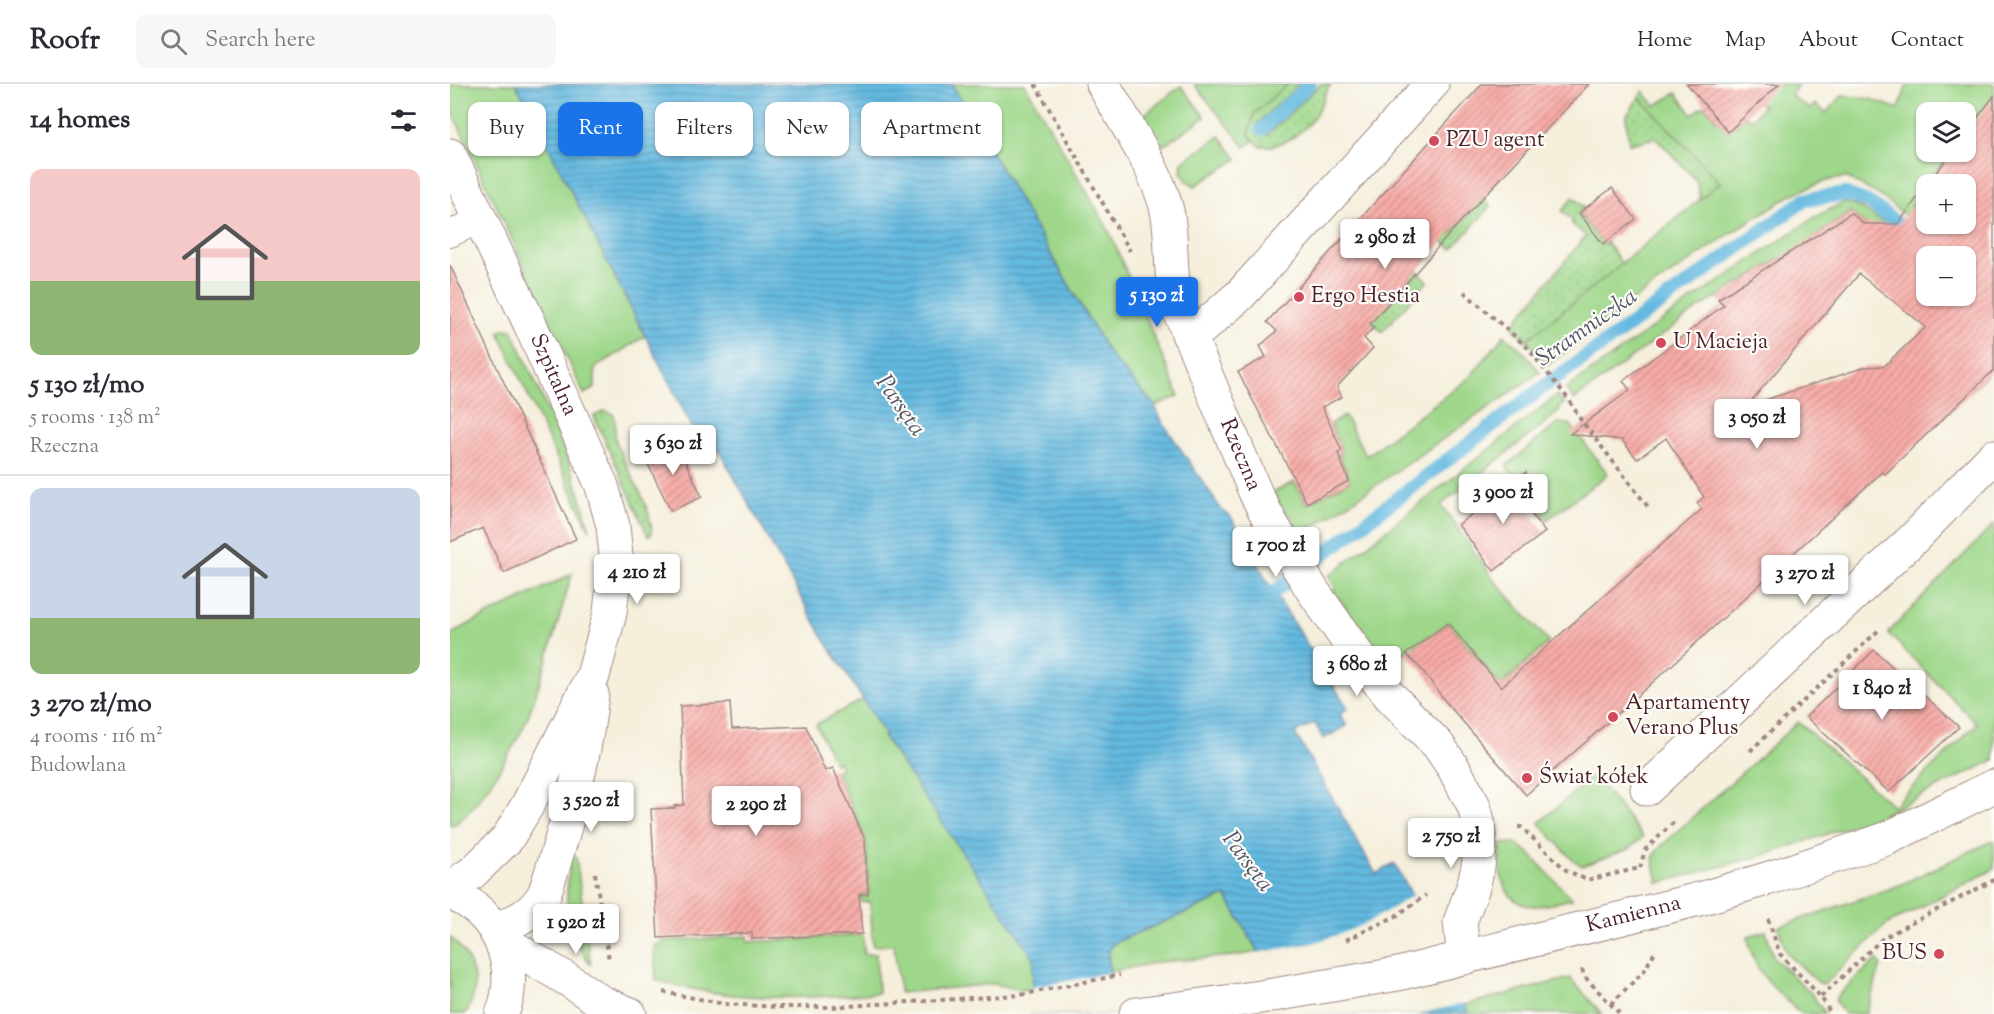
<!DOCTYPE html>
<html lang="en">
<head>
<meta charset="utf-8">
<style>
	:root { --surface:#fff; --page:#f7f7f7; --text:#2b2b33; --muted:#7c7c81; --line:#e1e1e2; --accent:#1a73e8 }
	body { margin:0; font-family:"Sorts Mill Goudy",serif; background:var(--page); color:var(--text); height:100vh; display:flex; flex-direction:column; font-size:22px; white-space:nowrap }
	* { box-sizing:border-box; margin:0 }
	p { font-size:20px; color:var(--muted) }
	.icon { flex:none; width:33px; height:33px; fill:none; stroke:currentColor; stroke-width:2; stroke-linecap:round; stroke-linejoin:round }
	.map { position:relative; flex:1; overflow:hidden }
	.details { display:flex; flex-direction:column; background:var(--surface); width:450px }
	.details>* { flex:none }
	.top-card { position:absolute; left:18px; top:18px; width:570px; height:54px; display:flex; gap:12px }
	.tools { position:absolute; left:1466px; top:18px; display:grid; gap:12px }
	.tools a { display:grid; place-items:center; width:60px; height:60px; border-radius:12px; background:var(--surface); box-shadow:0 2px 4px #0004; font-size:30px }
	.price { position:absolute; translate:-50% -51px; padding:0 14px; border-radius:6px; background:#fff; color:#222; font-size:20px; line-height:39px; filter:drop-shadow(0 2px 3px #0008) }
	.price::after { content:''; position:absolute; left:50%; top:36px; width:18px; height:14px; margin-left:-9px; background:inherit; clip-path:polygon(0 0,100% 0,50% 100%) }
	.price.on { background:var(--accent); color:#fff }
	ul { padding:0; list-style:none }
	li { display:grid; align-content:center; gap:12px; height:318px; padding:0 30px }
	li+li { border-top:2px solid var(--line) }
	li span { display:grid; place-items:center; height:186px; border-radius:12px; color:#555 }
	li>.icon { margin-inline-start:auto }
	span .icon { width:108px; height:108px; fill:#fffc; stroke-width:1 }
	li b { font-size:26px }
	h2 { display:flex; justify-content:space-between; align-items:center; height:72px; padding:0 30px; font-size:26px }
	.tag { padding:0 21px; border-radius:12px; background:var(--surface); box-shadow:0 2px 4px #0004; font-size:21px; line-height:54px }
	.tag.on { background:var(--accent); color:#fff }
	header { display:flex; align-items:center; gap:36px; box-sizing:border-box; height:84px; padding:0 30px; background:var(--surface); border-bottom:2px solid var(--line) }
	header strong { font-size:28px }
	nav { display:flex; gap:33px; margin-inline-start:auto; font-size:21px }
	.search { width:420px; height:54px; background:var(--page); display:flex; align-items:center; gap:15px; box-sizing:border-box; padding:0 21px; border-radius:12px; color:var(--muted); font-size:22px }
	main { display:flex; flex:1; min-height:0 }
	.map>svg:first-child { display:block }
	.green { fill:#9ed78a; stroke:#747b5a; stroke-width:1.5 }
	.garden { fill:url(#garden-dots); stroke:#747b5a; stroke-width:1.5 }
	.water { fill:url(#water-rules); stroke:#566c86; stroke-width:1.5 }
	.pier { fill:#f5efdc }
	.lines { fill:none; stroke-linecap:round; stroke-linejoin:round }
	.stream { stroke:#63b9e0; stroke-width:14 }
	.building { fill:url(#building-hatch); fill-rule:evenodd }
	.service-casing { stroke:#a08784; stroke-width:28 }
	.minor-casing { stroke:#a08784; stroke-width:35 }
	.tertiary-casing { stroke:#a08784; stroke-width:35 }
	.path { stroke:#a08784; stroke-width:4; stroke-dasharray:4.5 4.5; stroke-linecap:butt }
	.service { stroke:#fff; stroke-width:26 }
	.minor { stroke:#fff; stroke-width:33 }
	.tertiary { stroke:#fff; stroke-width:33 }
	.poi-dot { fill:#d1495b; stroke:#fdfcf7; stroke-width:2 }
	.labels { text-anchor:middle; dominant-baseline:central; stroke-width:4.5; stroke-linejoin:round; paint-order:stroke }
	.poi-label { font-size:22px; fill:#4a1f2b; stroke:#fdfcf7; text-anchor:start }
	.street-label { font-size:22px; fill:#4a1f2b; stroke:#fdfcf7 }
	.water-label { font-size:24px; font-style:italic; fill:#53556a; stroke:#fdfcf7 }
</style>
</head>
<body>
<header>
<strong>Roofr</strong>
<div class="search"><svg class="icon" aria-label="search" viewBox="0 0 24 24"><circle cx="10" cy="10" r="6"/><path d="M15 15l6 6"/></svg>Search here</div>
<nav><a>Home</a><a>Map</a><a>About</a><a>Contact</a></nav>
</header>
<main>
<section class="details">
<h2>14 homes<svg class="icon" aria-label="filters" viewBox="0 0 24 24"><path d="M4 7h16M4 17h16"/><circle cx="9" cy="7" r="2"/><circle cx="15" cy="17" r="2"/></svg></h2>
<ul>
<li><span style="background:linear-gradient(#f6c9c9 60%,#8fb573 0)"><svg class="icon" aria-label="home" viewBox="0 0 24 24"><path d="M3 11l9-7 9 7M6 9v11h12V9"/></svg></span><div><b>5 130 zł/mo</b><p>5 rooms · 138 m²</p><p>Rzeczna</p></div></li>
<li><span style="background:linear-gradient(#c9d6e8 70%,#8fb573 0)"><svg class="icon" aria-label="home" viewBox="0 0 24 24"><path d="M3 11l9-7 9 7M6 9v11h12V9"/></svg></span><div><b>3 270 zł/mo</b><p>4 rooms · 116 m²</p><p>Budowlana</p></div></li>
</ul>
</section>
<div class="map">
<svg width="1544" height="930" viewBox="0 0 1544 930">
	<defs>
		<pattern id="garden-dots" width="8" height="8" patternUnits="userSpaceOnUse" patternTransform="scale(1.5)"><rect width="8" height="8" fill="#9ed78a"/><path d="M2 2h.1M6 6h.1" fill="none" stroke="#8ab877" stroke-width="1.8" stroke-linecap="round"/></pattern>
		<pattern id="water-rules" width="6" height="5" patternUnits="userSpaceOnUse" patternTransform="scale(1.5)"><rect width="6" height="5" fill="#63b9e0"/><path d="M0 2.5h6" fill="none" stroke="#5496b6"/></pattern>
		<pattern id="building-hatch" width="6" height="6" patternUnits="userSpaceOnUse" patternTransform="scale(1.5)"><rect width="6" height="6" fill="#f8aca7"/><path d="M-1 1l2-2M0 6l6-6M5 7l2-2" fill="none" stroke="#cb8b88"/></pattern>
	</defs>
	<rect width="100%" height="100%" fill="#fdfcf7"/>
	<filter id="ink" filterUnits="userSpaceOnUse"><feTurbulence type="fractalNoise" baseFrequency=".0167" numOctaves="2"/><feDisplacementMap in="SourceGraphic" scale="12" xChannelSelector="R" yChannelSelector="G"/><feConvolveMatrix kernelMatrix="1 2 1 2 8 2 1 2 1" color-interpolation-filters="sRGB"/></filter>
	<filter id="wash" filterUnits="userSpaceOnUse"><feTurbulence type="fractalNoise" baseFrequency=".008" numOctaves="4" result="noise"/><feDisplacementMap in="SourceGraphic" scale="24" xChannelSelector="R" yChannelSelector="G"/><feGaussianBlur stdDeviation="1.35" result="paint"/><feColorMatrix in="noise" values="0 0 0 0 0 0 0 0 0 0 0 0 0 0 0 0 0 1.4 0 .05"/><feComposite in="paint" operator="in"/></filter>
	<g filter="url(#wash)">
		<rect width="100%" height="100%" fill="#f5efdc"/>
		<g class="green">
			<polygon points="0,0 66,0 195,252 145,284 145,304 134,310 0,23"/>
			<polygon points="502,0 575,0 659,147 729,312 705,322 659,270"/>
			<polygon points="744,0 838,0 804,30 799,50 803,57 795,63"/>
			<polygon points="1315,0 1348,0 1341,12 1360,25 1365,20 1376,29 1393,11 1420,15 1449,25 1457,0 1544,0 1544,49 1523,38 1515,48 1515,28 1476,28 1476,68 1500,68 1460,123 1476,135 1476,140 1483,140 1473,145 1429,111 1396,93 1375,97 1341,111 1287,145 1192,210 1156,239 1097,281 1077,256 1270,99 1189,13 1193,7 1205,22 1226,9 1242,30 1254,22 1278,48 1296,32 1301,36 1313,22 1304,14"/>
			<polygon points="731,2 755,33 714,61 708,61 694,36 695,30"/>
			<polygon points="770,52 787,75 745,102 737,97 731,88 732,78"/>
			<polygon points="1394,118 1411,124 1468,163 1459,176 1400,128 1351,162 1249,224 1124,316 1116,305 1240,217 1365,133"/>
			<path d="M56,245l6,1c29,66 61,130 78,201l-91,-199z"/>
			<polygon points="1054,251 1073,267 1090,288 909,413 851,450 839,430 836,431 824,408 844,398 857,420 900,397 889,369 892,367 880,340 895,332 916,372 1019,294"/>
			<polygon points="1107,311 1114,320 1108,324 1110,327 991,421 1045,497 1099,558 1051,601 998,539 939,579 883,507 885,504 879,492"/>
			<polygon points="1108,339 1120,340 1158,390 1097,436 1056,382"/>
			<polygon points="1544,440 1544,676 1430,732 1318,770 1208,799 1203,774 1209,764 1348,638 1443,722 1527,640 1438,549"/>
			<path d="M122,490c-15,49 -27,98 -45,145 -9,23 -55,101 -77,107v-191l19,-11z"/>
			<polygon points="414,615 436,651 433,652 585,874 582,904 571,906 544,900 450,909 444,861 423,862 420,818 411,818 410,812 419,810 416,756 386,687 391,684 388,677 384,679 366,640"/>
			<polygon points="1144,691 1193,753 1179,765 1132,782 1122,775 1089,739"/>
			<polygon points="1544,756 1544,785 1436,841 1375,900 1369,899 1337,869 1328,843 1450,801"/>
			<path d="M1065,759l13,9 44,47c-11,2 -25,7 -37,7 -35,-1 -37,-37 -35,-62z"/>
			<path d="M122,771l4,3 15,107c-27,-37 -28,-66 -19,-110z"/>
			<polygon points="776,812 808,868 784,872 708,878 660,888 658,870 660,863 666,858"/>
			<path d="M1316,847l8,27 37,35 14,21h-23c-26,-24 -50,-40 -54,-78z"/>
			<path d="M413,851l1,19h12l2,39c-74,6 -150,9 -222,-13l-2,-35h6l1,-4 87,-5v6z"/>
			<path d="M0,853c22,20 34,49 15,77h-15z"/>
			<polygon points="1427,875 1431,881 1416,930 1394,930 1386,918 1386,913"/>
			<polygon points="1120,894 1152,930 1019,930 1014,921"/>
		</g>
		<g class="garden">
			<path d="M838,0h12l-42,39 9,12 54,-51h10c-6,8 -8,18 -13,26 -10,21 -36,39 -59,36l-10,-12 5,-20z"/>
			<polygon points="1189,13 1270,99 1250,115 1246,96 1206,54 1179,60 1176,33"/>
			<polygon points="1123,113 1135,124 1129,129 1153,160 1157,158 1172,180 1075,257 1063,243 1064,239 1136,152 1121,139 1123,137 1112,127"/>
			<polygon points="1033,115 1041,122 1002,165 988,154 989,151 1000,150"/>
			<polygon points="962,183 978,197 932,248 917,234 925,226 935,225 960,196"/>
			<path d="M155,327l8,3c5,8 0,18 3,27 10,32 35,59 36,93l-4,2 -54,-120z"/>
		</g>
		<polygon class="water" points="66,0 502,0 659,270 705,322 713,339 771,425 781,433 824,508 898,624 890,630 897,642 873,655 865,639 845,649 926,790 944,779 962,811 1019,930 844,930 776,812 666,858 660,863 658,870 664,930 580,930 584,874 433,652 435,650 373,553 256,343 245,349"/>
		<g class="pier">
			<polygon points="965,810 1016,919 968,930 840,930 805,869 863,859 893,849 921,837"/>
			<polygon points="663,888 667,930 577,930 579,904"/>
		</g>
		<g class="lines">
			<g class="stream">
				<polyline points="812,45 860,0"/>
				<polyline points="824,508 1096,301 1355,116 1396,110 1418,118 1462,150"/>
			</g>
		</g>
		<g id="blocks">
			<g class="building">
				<polygon points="1032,0 1139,0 1011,137 920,240 924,243 914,254 923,264 887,303 892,313 872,323 892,367 888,369 899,397 857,419 788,288 816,273 810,262 827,247 817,238"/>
				<polygon points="1237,0 1329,0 1278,48"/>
				<path d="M1544,12v274l-109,104 -3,-2 -211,194 -145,129 -81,-94 -22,-30 -17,-17 42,-31 53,64 201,-178 -5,-6 7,-6 -38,-59 -29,21 -15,-19 -52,-6 60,-44 -7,-9 101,-76 -6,-6 133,-86 13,11h34l28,-38v38h39v-40h-38l25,-32h13v-18zM1476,172h39v40h-39zM1409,190l67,53 -42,39 -19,1 -118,39z"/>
				<polygon points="1162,104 1186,135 1153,160 1129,129"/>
				<polygon points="0,181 126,455 54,489 33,444 0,458"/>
				<polygon points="226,357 252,413 221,427 194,372"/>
				<polygon points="1076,388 1078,426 1095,448 1044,487 1008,441"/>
				<polygon points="1424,566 1509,643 1439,708 1356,633"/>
				<polygon points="280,619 282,645 356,642 375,687 383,684 415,756 418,810 409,811 412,850 302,855 302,849 208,854 201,725 225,724 224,722 234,721 230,622"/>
			</g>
		</g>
	</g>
	<g filter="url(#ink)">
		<use href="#blocks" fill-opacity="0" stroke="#a08784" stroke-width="1.5"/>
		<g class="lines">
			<defs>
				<polyline id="service" points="0,150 31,135"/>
				<g id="minor">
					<path id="s1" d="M653,0c21,37 58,91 65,132 5,31 1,62 10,92l78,186 15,29 42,68 48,69 28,35 49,50 15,22 21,39 4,15 2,26 -2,20 -5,20 -13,35 4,36"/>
					<path id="s2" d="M0,71l79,167 73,164 11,40 3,30 -6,57 -17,63 -66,130 -20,33 -35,34 -22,15"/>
					<polyline points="738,250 752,244 790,211 982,0"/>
					<polyline points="1197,705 1463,455 1544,372"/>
					<path d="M45,846c21,-9 39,-16 50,-38 21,-65 40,-129 47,-198"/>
				</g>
				<g id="tertiary">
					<path d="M0,809c48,19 71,73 52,121"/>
					<polyline points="51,856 120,897 151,918 180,930"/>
					<path id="s3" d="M686,930l125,-17 137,-23 305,-76 73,-22 110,-37 108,-53"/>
				</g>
			</defs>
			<use href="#service" class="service-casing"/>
			<use href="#minor" class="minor-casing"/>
			<use href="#tertiary" class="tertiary-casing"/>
			<g class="path">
				<polyline points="585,0 680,167"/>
				<polyline points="1014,208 1076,262 1119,316 1131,336 1199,424"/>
				<polyline points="1300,667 1430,545"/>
				<polyline points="1068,743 1071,743 1116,786 1137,796 1190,784"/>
				<polyline points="1190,784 1195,766 1224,738"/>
				<polyline points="145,789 159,876"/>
				<polyline points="1318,835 1330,870 1371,913 1381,930"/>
				<polyline points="896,856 946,832 976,811"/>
				<polyline points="1132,885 1134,892 1170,930"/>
				<polyline points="213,908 275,920 328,923 381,923 570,911 670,891"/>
				<polyline points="1371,913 1433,854 1544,796"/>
				<polyline points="1161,920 1194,887 1206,866"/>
			</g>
			<use href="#service" class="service"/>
			<use href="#minor" class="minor"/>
			<use href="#tertiary" class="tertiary"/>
		</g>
	</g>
	<g class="poi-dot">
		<circle cx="984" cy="57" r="6"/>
		<circle cx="849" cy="213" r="6"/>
		<circle cx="1211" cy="259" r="6"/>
		<circle cx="1163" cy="633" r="6"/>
		<circle cx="1077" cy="694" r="6"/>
		<circle cx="1489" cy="870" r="6"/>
	</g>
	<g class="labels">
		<g class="poi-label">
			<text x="996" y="57">PZU agent</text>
			<text x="861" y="213">Ergo Hestia</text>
			<text x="1223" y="259">U Macieja</text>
			<text x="1175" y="620">Apartamenty<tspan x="1175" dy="25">Verano Plus</tspan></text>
			<text x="1089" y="694">Świat kółek</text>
			<text x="1477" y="870" text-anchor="end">BUS</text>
		</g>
		<g class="street-label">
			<text stroke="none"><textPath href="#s2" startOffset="243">Szpitalna</textPath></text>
			<text stroke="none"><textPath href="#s1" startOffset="400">Rzeczna</textPath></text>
			<text stroke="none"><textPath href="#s3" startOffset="508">Kamienna</textPath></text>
		</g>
		<g class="water-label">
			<text transform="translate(1137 244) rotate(-35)">Stramniczka</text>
			<text transform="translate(450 322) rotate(55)">Parsęta</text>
			<text transform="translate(797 778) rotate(53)">Parsęta</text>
		</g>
	</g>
</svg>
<div class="tools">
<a><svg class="icon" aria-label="layers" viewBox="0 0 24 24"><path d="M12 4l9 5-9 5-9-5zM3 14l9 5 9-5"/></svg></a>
<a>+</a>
<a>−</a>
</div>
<b class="price" style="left:935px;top:186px">2 980 zł</b>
<b class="price on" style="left:707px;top:244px">5 130 zł</b>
<b class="price" style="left:1307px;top:366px">3 050 zł</b>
<b class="price" style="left:223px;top:392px">3 630 zł</b>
<b class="price" style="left:1053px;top:441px">3 900 zł</b>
<b class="price" style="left:826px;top:494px">1 700 zł</b>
<b class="price" style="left:187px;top:521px">4 210 zł</b>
<b class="price" style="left:1355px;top:522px">3 270 zł</b>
<b class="price" style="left:907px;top:613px">3 680 zł</b>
<b class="price" style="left:1432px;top:637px">1 840 zł</b>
<b class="price" style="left:141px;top:749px">3 520 zł</b>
<b class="price" style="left:306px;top:753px">2 290 zł</b>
<b class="price" style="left:1001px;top:785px">2 750 zł</b>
<b class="price" style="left:126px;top:871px">1 920 zł</b>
<div class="top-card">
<a class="tag">Buy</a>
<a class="tag on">Rent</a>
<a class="tag">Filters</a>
<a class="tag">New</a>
<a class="tag">Apartment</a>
</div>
</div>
</main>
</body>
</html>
